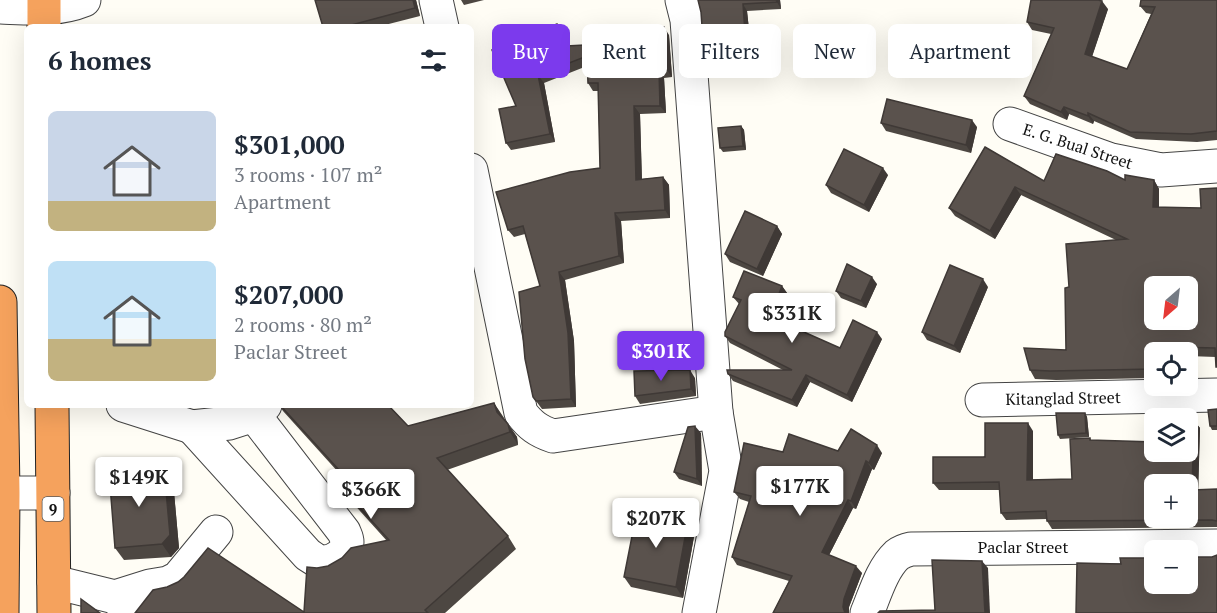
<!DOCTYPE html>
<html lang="en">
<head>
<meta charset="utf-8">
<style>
	:root { --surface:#fff; --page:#f2f2f3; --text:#1f2937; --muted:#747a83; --accent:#7c3aed }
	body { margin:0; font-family:"PT Serif",serif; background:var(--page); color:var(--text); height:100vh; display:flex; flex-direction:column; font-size:22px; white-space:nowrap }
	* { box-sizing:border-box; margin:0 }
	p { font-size:20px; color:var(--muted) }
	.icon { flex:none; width:33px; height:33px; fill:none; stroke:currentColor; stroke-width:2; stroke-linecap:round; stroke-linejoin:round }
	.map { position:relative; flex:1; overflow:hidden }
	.details { position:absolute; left:24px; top:24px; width:450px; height:384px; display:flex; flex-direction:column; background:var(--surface); border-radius:9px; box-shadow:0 6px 24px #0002 }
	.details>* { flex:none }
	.hud { position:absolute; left:492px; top:24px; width:570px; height:54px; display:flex; gap:12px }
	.needle { width:39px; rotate:208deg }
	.fabs { position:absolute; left:1144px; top:276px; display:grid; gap:12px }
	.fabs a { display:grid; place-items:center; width:54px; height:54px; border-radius:9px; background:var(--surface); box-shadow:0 6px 24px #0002; font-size:30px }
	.price { position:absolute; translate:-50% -51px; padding:0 14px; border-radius:6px; background:#fff; color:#222; font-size:20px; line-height:39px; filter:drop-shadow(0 2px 3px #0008) }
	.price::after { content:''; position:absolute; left:50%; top:36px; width:18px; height:14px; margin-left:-9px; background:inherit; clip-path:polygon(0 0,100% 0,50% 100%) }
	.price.active { background:var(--accent); color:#fff }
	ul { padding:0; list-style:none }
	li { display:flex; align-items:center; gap:18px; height:150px; padding:0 24px }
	li span { display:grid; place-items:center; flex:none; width:168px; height:120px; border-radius:9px; color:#555 }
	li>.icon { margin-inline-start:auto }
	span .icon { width:72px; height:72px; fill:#fffc; stroke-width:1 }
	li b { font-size:26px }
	h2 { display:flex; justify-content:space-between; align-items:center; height:72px; padding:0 24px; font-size:26px }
	.pill { padding:0 21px; border-radius:9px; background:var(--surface); box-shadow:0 6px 24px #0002; font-size:21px; line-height:54px }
	.pill.active { background:var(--accent); color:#fff }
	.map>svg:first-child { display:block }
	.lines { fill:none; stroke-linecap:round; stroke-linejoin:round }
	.minor-casing { stroke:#444; stroke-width:35 }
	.highway-casing { stroke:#222; stroke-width:35 }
	.minor { stroke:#fff; stroke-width:33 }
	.highway { stroke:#f5a25d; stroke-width:33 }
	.wall { fill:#4d4742 }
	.shaded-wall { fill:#3f3936 }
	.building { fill:#5a524d; stroke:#3f3936; stroke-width:1.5; fill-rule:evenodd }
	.labels { text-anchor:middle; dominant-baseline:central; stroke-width:6; stroke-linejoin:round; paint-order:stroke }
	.shield { fill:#fff; stroke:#585858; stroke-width:1.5 }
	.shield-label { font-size:15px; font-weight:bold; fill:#111 }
	.street-label { font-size:16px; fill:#111; stroke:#fff }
</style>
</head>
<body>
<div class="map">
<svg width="1217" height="613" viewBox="0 0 1217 613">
	<rect width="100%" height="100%" fill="#fffdf5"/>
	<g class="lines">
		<defs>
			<g id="minor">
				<polyline points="436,0 442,27"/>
				<path d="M0,7c28,1 57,4 84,-7"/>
				<polyline points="1010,124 1111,160 1161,170 1217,166"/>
				<path d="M471,170l50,243c9,12 17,18 32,23l163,-24 -29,-392 -5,-20"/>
				<polyline points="982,400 1217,395"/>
				<polyline points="123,405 192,427 229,423 254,415 265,405"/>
				<path d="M192,427l116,128c4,2 8,6 13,7 12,1 26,-8 26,-20 0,-4 -2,-7 -3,-10l-90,-117"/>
				<polyline points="0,493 53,493"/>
				<polyline points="54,582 115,597 131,612"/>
				<polyline points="115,597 150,586 168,583 178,578 216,532"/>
				<polyline points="699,613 726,471 716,412"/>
				<path d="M867,613c8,-19 15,-44 30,-58 4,-3 9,-5 14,-6l306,-3"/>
			</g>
			<g id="highway">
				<polyline points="44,0 44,27"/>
				<polyline points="0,302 3,493 2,613"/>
				<polyline points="52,405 54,613"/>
			</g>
		</defs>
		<use href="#minor" class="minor-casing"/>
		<use href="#highway" class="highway-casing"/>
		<use href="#minor" class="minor"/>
		<use href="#highway" class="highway"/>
	</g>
	<g class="wall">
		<polygon points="416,0 420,16 377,27 323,27"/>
		<polygon points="461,0 484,0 464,5"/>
		<polygon points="698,0 780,0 781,9 747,11 750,39 744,39 746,64 721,66 722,75 710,75 705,69 701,12"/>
		<polygon points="1217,0 1217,140 1197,142 1136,139 1094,121 1093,124 1069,114 1067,120 1030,104 1024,96 1051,34 1032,30 1027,22 1108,9 1092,57 1127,69 1151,14 1146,13 1140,6"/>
		<polygon points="562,32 568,46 604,44 669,35 672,77 664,78 666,113 640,114 642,179 663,177 669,185 670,218 621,221 624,263 565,280 574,341 576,407 542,409 533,397 540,286 525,234 514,237 508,230 600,168 598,91 593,91 588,83 587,66 544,83 555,142 511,150 506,143 516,106"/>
		<polygon points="881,123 977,127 971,153 886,131"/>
		<polygon points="741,126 744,130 746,150 723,152 720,148"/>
		<polygon points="985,147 1044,181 1154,180 1159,189 1159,207 1201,208 1217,188 1217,368 1216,357 1188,356 1188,352 1155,352 1155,378 1056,380 1035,379 1030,370 1066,350 1069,287 1116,240 1021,195 995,239 955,216 949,208"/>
		<polygon points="888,175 869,212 831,193 826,185"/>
		<polygon points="777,226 782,234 763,276 730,262 725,254"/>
		<polygon points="877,284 866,308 841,298 836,291"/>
		<polygon points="782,286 787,293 776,320 840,348 882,339 852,402 810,382 797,407 733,381 728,374 783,370 730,343 725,336 739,304 733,297"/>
		<polygon points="988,287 960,353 927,340 922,332"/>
		<polygon points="695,378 696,396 640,404 635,396"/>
		<polygon points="494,403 517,437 518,445 447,470 508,536 516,549 445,613 135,613 304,612 317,568 328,566 342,558 387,541 351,501 342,488 348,483 283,411 279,405 388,405 408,426"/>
		<polygon points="1217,409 1217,430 1212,430 1210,426"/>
		<polygon points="1085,413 1087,417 1089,437 1060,439 1058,435"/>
		<polygon points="1194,421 1200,428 1198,489 1217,489 1217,527 1052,529 1047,521 1047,519 1006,520 1001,513 1000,490 939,490 933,483 1033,431 1033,480 1072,479 1090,438 1091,440 1155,452"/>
		<polygon points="701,433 702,486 679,479 674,472"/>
		<polygon points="838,451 882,453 874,470 872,469 856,509 853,508 829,555 862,573 849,607 849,613 773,613 789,581 737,565 732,557 749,502 740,499 734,492 783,452"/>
		<polygon points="164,468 173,481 179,548 171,557 124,560 115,548"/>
		<polygon points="688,521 695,531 683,598 631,587 624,577"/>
	</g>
	<g class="shaded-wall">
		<polygon points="413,0 416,0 420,16 415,8"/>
		<polygon points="776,0 780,0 781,9 777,2"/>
		<polygon points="1102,1 1108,9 1090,62 1085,54"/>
		<polygon points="743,4 747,11 750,39 745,33"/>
		<polygon points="557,24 562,32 571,54 566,46"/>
		<polygon points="664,27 669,35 672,77 667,70"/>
		<polygon points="740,33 744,39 746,64 742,58"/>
		<polygon points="717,60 721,66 722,75 717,68"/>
		<polygon points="659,70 664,78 666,113 660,106"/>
		<polygon points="538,75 544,83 555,142 550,134"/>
		<polygon points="634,106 640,114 642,187 636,180"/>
		<polygon points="1064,107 1069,114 1067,120 1061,112"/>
		<polygon points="1088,113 1094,121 1093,124 1088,116"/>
		<polygon points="972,120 977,127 971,153 966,145"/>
		<polygon points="741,126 744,130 746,150 743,146"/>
		<polygon points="883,168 888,175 869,212 864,205"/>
		<polygon points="663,177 669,185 670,218 665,210"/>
		<polygon points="1154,180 1159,189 1159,215 1153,207"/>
		<polygon points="1015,187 1021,195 995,239 990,231"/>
		<polygon points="615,213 621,221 624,263 619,256"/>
		<polygon points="777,226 782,234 763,276 757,269"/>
		<polygon points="559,272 565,280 574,341 576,407 571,399"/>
		<polygon points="872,277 877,284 866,308 861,301"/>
		<polygon points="983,279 988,287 960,353 954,346"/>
		<polygon points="782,286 787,293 774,324 770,317"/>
		<polygon points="877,332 882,339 852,402 847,395"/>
		<polygon points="690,370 695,378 696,396 691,389"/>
		<polygon points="806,375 810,382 797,407 792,400"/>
		<polygon points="494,403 502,416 506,425 497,412"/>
		<polygon points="1085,413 1087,417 1089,437 1086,433"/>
		<polygon points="1194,421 1200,428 1198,497 1192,490"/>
		<polygon points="1028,423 1033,431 1033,488 1027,480"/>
		<polygon points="508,424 517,437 518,445 510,432"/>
		<polygon points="695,426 701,433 702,486 697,479"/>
		<polygon points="877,445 882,453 874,470 869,463"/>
		<polygon points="866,461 872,469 856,509 851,501"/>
		<polygon points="164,468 173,481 179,548 171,557 162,544"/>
		<polygon points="848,500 853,508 827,559 822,552"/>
		<polygon points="688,521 695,531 683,598 676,587"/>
		<polygon points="982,561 988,568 990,613 985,613"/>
		<polygon points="856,566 862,573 849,607 849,613 845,613 843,607 844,599"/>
	</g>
	<g class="building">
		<polygon points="315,0 413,0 415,8 344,27 323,27"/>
		<polygon points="698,0 776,0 777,2 743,4 745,33 740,33 742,58 717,60 717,68 705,69 701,12"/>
		<polygon points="1031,0 1098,0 1102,1 1085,54 1127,69 1155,7 1140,6 1141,0 1217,0 1217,131 1191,134 1130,132 1088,113 1088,116 1064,107 1061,112 1024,96 1054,28 1027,22"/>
		<polygon points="557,24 566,46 604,44 603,30 664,27 667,70 659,70 660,106 634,106 636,180 663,177 665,210 615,213 619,256 559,272 568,333 571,399 536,401 533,397 525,359 519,292 540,286 523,226 508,230 496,192 570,172 600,168 598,83 588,83 587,56 538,75 550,134 506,143 499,109 516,106 492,50"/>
		<polygon points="887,99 972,120 966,145 881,123"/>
		<polygon points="741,126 743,146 720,148 718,128"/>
		<path d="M985,147l59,34 12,-27 51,17 18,9v-5l29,5 -1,27 48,1 -1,-19 17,-1v179h-1l-1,-19 -41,-1v5h-19v17l-105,2 -20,-1 -6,-22 42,2 -1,-62 4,-1 -3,-43 61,-5 -112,-52 -25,44 -41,-23zM1155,286h33v34h-33z"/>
		<polygon points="844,149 883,168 864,205 826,185"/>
		<polygon points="745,211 777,226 757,269 725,254"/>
		<polygon points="847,264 872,277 861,301 836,291"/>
		<polygon points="950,265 983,279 954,346 922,332"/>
		<polygon points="744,271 782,286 770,317 840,348 853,320 877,332 847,395 806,375 792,400 728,374 727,370 792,370 725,336 725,332 741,300 733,297"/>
		<polygon points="690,370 691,389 635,396 634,371"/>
		<polygon points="494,403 497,412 508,424 510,432 437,458 508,536 425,610 428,613 135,613 153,590 167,587 178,582 184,577 208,548 304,612 307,567 317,568 328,566 342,558 351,548 389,540 342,488 349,481 280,405 388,405 408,426"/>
		<polygon points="1217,409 1217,426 1210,426 1208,410"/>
		<polygon points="1056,413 1085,413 1086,433 1058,435"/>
		<path d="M1188,420l6,1 -2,69 25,-1v32l-5,-1 -165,1 -1,-10 -45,2 -2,-31 -66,1v-26h52v-34h43l-1,57 45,-1 -2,-40 20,-1v2l65,2v10h33zM1155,484h33v34h-33z"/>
		<polygon points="695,426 697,479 674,472 688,427"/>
		<polygon points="851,429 877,445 869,463 866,461 851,501 848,500 822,552 856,566 844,599 843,607 845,613 773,613 792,576 732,557 751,496 734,492 744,443 783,452 789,434 838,451"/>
		<polygon points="164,468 170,535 162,544 115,548 109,472"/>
		<polygon points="637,511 688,521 676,587 624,577"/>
		<polygon points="1217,555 1217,613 1076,613 1077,563 1121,564 1120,558 1155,558 1155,584 1188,584 1188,557 1212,557"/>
		<polygon points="932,560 982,561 985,613 878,613 880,611 935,610"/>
		<polygon points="81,599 100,613 81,613"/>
	</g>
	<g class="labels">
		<rect class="shield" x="42.5" y="497" width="21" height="24" rx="4.5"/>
		<g class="shield-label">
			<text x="53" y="509">9</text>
		</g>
		<g class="street-label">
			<text transform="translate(1078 146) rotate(18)">E. G. Bual Street</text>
			<text transform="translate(1063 398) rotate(-1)">Kitanglad Street</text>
			<text x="1023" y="547">Paclar Street</text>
		</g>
	</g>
</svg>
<div class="fabs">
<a><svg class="needle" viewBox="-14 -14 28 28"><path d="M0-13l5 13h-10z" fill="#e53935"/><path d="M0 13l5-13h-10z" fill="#747a83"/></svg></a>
<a><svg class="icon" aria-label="locate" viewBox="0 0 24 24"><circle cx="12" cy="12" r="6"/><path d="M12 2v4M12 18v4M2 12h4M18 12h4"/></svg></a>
<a><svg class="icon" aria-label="layers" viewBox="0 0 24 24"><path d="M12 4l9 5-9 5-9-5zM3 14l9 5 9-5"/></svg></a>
<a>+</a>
<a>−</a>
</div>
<b class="price" style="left:792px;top:344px">$331K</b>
<b class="price active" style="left:661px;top:382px">$301K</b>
<b class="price" style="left:139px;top:508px">$149K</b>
<b class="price" style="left:800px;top:517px">$177K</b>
<b class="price" style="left:371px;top:520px">$366K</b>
<b class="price" style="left:656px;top:549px">$207K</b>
<div class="hud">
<a class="pill active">Buy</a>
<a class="pill">Rent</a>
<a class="pill">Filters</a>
<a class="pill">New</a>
<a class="pill">Apartment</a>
</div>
<section class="details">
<h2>6 homes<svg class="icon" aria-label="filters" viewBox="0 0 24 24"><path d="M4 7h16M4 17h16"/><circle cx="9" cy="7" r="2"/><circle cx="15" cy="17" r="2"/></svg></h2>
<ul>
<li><span style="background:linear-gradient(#c9d6e8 75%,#c2b280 0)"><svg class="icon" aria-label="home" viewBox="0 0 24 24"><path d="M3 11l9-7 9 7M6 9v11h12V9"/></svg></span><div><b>$301,000</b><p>3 rooms · 107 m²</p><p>Apartment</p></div></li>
<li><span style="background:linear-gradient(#bfe0f5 65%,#c2b280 0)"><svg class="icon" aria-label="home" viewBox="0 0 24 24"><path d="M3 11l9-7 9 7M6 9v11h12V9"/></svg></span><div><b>$207,000</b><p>2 rooms · 80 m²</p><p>Paclar Street</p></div></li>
</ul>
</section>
</div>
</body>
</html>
